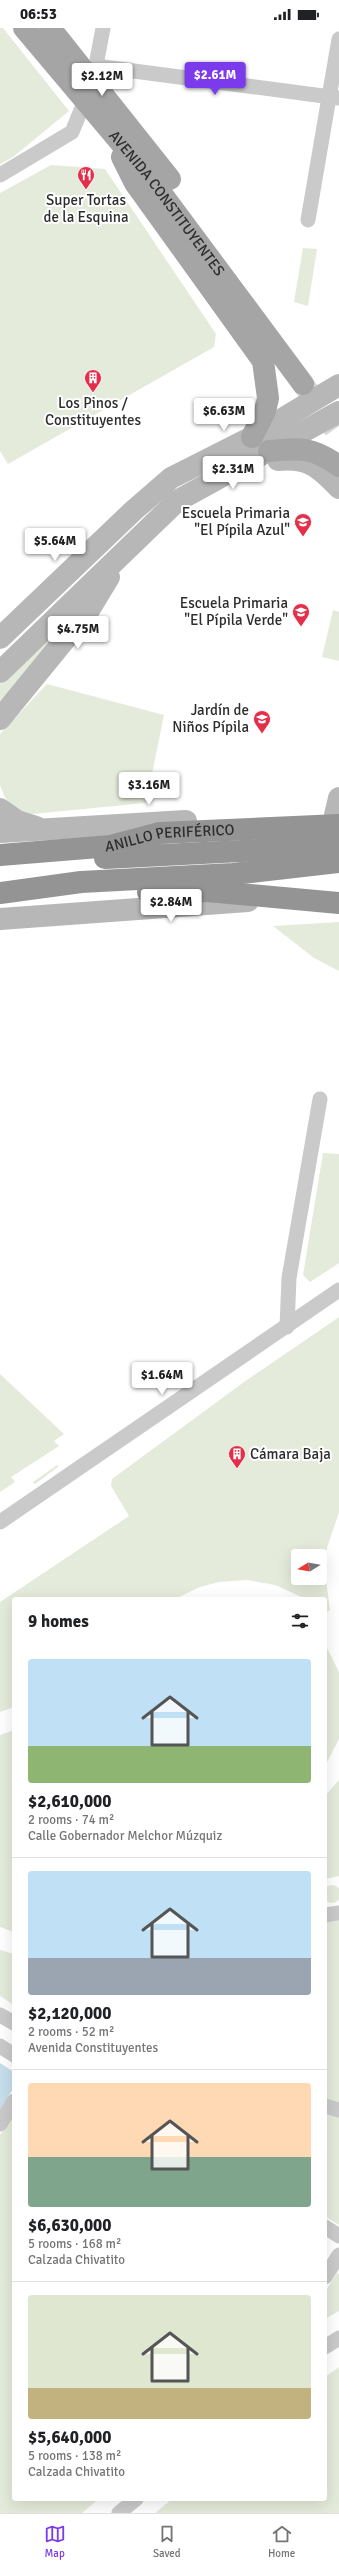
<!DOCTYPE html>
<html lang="en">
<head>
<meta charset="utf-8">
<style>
	:root { --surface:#fff; --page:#f6f6f6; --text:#202124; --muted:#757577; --line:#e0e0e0; --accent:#7c3aed }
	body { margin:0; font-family:Signika,sans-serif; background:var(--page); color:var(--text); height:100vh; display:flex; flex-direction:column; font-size:15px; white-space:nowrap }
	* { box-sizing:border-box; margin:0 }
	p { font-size:13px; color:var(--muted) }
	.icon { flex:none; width:22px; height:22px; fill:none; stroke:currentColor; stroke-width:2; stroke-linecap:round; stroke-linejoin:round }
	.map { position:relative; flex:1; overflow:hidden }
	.drawer { position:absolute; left:12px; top:1569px; width:315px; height:904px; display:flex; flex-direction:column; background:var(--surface); border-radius:4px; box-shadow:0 4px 16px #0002 }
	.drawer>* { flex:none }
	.needle { width:26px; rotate:259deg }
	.tools { position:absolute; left:291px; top:1521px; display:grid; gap:8px }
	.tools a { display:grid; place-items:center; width:36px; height:36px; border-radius:4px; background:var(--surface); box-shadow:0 4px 16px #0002; font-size:20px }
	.price { position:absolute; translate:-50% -34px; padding:0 9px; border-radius:4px; background:#fff; color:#222; font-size:13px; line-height:26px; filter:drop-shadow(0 1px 2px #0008) }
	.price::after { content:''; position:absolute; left:50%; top:24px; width:12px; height:9px; margin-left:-6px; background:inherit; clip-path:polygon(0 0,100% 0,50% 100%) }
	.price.selected { background:var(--accent); color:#fff }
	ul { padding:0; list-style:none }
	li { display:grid; align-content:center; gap:8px; height:212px; padding:0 16px }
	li+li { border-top:1px solid var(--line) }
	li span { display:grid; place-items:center; height:124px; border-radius:4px; color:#555 }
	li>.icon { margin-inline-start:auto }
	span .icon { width:72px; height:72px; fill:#fffc; stroke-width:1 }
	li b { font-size:17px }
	h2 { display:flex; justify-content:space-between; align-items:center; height:48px; padding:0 16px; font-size:17px }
	.status { display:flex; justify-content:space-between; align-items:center; height:28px; padding:0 20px; background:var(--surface); direction:ltr }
	.status svg { height:11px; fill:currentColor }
	.menu { display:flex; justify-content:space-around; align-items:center; height:56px; border-top:1px solid var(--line); background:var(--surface); font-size:11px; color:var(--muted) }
	.menu a { display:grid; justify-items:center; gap:2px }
	.menu .selected { color:var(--accent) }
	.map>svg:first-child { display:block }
	.green { fill:#e4ebda; fill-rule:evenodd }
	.water { fill:#c6dfeb }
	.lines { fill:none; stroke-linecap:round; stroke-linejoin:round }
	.primary-tunnel { stroke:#d5d5d5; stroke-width:22; stroke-dasharray:22 11; stroke-linecap:butt }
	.street { stroke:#cacaca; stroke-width:15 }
	.secondary { stroke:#b7b7b7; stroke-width:22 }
	.primary { stroke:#a5a5a5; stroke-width:22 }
	.highway { stroke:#949494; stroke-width:22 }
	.labels { text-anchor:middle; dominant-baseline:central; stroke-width:4; stroke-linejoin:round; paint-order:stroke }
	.poi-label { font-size:15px; fill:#2d2d2d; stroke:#fff; text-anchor:end }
	.street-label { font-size:15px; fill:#2d2d2d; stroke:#fff }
</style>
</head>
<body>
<div class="status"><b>06:53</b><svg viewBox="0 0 49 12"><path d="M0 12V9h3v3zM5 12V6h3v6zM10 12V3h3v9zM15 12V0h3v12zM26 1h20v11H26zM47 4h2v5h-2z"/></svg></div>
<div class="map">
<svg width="339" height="2485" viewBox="0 0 339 2485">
	<rect width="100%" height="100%" fill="#fff"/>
	<g class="green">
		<polygon points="0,0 3,0 69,83 13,129 0,136"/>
		<polygon points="51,137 105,141 216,306 214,319 8,436 0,423 0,165"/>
		<polygon points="303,220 317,221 308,278 294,274"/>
		<polygon points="333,582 339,584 339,633 322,629"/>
		<polygon points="57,604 28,647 0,673 0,656"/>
		<polygon points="47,656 164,687 146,775 22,787 5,770 0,757 0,706"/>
		<polygon points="339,894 339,943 314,930 273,898"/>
		<polygon points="323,1125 339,1126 339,1235 310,1254 303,1247"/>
		<path d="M339,1289v195l-12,36 -2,23 5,39 -5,3v-14h-19l-31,-14 -28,-5 -28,2 -19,5 -25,12h-161v108l-14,5v-110l129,-86 -18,-30 1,-7 132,-97zM298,1528h22v22h-22z"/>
		<polygon points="0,1346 64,1406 54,1413 59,1418 11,1449 15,1454 0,1464"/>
		<polygon points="57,1437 58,1439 35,1456 33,1454"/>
		<polygon points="325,1616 339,1644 339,1711 325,1738"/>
		<polygon points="14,1702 14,1904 0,1899 0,1707"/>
		<polygon points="339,1752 339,1848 325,1851 325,1768"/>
		<circle cx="332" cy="1866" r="9"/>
		<polygon points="339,1893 339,2076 325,2072 325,1894"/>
		<polygon points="0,1922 14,1926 14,1977 0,1968"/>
		<polygon points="325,2082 339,2086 339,2197 325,2188"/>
		<polygon points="14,2085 14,2471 99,2471 82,2485 0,2485 0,2107"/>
		<polygon points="337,2245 339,2246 339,2283 325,2291 325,2264"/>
		<polygon points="339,2339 339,2485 155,2485 172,2471 325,2471 325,2349"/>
	</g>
	<polygon class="water" points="0,2035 14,2044 14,2059 0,2082"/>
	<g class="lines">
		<polyline class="primary-tunnel" points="303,356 339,407"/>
		<g class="street">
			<polyline points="96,38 339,70"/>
			<polyline points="0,147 72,104 93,53 103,0"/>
			<polyline points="308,192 339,11"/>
			<polyline points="287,1299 289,1250 320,1071"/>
			<polyline points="0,1494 339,1262"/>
			<polyline points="325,1887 339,1885"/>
			<polyline points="0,1987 14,1995"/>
			<polyline points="0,2018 14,2027"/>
			<polyline points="325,2078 339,2082"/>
			<polyline points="0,2096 14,2073"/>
			<polyline points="325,2199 339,2208"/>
			<polyline points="325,2249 339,2227"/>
			<polyline points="325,2319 339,2310"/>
			<polyline points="119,2485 136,2471"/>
		</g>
		<g class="secondary">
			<path d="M278,432c30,-3 41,7 61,28"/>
			<polyline points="0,610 133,483 171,450 252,409 339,357"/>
			<polyline points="0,644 177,473 339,384"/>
			<polyline points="0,691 89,582 109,549"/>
			<polyline points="0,781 17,793 36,799"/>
			<polyline points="335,787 339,770"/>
			<polyline points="0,804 186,793"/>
			<polyline points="0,891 248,873"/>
		</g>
		<g class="primary">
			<path id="s1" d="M24,0l123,146 156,210"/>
			<polyline points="50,0 170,151"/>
			<polyline points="122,129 135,155 263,333 268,370 265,383 252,409"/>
			<path d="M269,423c33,-3 43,-4 70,15"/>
		</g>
		<g class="highway">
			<path id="s2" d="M0,827l111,-9 49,-13 179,-8"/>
			<polyline points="105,830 339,818"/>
			<polyline points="148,864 207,863 339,875"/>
			<polyline points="0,865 81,854 233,846 339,834"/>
		</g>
	</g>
	<defs>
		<symbol id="restaurant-pin" viewBox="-11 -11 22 30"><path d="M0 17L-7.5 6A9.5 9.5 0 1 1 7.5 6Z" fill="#e42f4b" stroke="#fff"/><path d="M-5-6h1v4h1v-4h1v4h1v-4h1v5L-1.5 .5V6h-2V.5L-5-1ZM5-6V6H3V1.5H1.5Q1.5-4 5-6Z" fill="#fff"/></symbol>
		<symbol id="building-pin" viewBox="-11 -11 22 30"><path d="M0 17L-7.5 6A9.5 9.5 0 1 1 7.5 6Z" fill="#e42f4b" stroke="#fff"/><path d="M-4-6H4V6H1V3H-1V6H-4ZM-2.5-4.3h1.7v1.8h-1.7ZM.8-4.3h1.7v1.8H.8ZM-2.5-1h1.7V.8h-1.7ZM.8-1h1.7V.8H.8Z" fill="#fff"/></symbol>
		<symbol id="school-pin" viewBox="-11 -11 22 30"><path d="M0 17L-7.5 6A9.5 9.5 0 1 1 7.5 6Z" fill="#e42f4b" stroke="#fff"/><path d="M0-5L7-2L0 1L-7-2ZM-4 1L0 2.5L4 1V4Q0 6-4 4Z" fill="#fff"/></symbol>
	</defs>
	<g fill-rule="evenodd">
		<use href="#restaurant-pin" x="76" y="137" width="20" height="27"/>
		<use href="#building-pin" x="83" y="340" width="20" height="27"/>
		<use href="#school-pin" x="293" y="484" width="20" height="27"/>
		<use href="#school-pin" x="291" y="574" width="20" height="27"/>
		<use href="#school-pin" x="252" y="681" width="20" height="27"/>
		<use href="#building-pin" x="227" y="1416" width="20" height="27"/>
	</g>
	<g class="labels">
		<g class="poi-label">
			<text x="86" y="172" text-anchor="middle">Super Tortas<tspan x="86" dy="17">de la Esquina</tspan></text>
			<text x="93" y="375" text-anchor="middle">Los Pinos /<tspan x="93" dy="17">Constituyentes</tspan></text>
			<text x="290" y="485">Escuela Primaria<tspan x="290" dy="17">"El Pípila Azul"</tspan></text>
			<text x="288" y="575">Escuela Primaria<tspan x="288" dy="17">"El Pípila Verde"</tspan></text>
			<text x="249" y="682">Jardín de<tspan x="249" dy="17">Niños Pípila</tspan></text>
			<text x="250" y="1426" text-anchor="start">Cámara Baja</text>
		</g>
		<g class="street-label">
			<text stroke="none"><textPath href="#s1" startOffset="226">AVENIDA CONSTITUYENTES</textPath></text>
			<text stroke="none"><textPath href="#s2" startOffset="171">ANILLO PERIFÉRICO</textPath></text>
		</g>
	</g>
</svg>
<div class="tools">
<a><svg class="needle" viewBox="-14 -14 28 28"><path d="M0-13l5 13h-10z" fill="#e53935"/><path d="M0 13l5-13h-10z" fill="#757577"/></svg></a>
</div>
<b class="price selected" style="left:215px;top:68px">$2.61M</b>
<b class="price" style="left:102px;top:69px">$2.12M</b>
<b class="price" style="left:224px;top:404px">$6.63M</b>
<b class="price" style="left:233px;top:462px">$2.31M</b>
<b class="price" style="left:55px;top:534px">$5.64M</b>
<b class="price" style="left:78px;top:622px">$4.75M</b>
<b class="price" style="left:149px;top:778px">$3.16M</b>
<b class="price" style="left:171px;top:895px">$2.84M</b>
<b class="price" style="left:162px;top:1368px">$1.64M</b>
<section class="drawer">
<h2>9 homes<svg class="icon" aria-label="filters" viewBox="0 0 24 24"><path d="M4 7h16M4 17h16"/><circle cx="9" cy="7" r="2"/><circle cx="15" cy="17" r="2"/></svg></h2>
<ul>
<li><span style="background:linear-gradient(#bfe0f5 70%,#8fb573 0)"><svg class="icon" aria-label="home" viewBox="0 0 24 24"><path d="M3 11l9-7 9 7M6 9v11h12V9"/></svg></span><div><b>$2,610,000</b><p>2 rooms · 74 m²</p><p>Calle Gobernador Melchor Múzquiz</p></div></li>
<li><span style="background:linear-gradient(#bfe0f5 70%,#9aa5b1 0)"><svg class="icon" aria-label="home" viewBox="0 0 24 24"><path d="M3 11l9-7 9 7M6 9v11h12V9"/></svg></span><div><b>$2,120,000</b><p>2 rooms · 52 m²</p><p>Avenida Constituyentes</p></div></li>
<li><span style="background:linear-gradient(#ffd9b3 60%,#7fa58c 0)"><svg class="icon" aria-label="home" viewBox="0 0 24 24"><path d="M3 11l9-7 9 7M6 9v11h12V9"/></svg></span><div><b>$6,630,000</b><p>5 rooms · 168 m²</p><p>Calzada Chivatito</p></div></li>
<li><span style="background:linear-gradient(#dfe7d0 75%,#c2b280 0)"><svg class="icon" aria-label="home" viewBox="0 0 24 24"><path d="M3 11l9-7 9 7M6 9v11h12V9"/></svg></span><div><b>$5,640,000</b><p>5 rooms · 138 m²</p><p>Calzada Chivatito</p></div></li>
</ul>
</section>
</div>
<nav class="menu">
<a class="selected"><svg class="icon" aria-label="map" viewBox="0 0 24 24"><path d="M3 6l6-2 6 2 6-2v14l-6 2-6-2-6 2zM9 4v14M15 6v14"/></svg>Map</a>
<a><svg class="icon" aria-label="saved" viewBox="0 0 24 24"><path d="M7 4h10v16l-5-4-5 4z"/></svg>Saved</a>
<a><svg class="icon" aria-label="home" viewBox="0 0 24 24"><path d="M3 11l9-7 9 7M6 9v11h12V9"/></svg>Home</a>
</nav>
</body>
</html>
